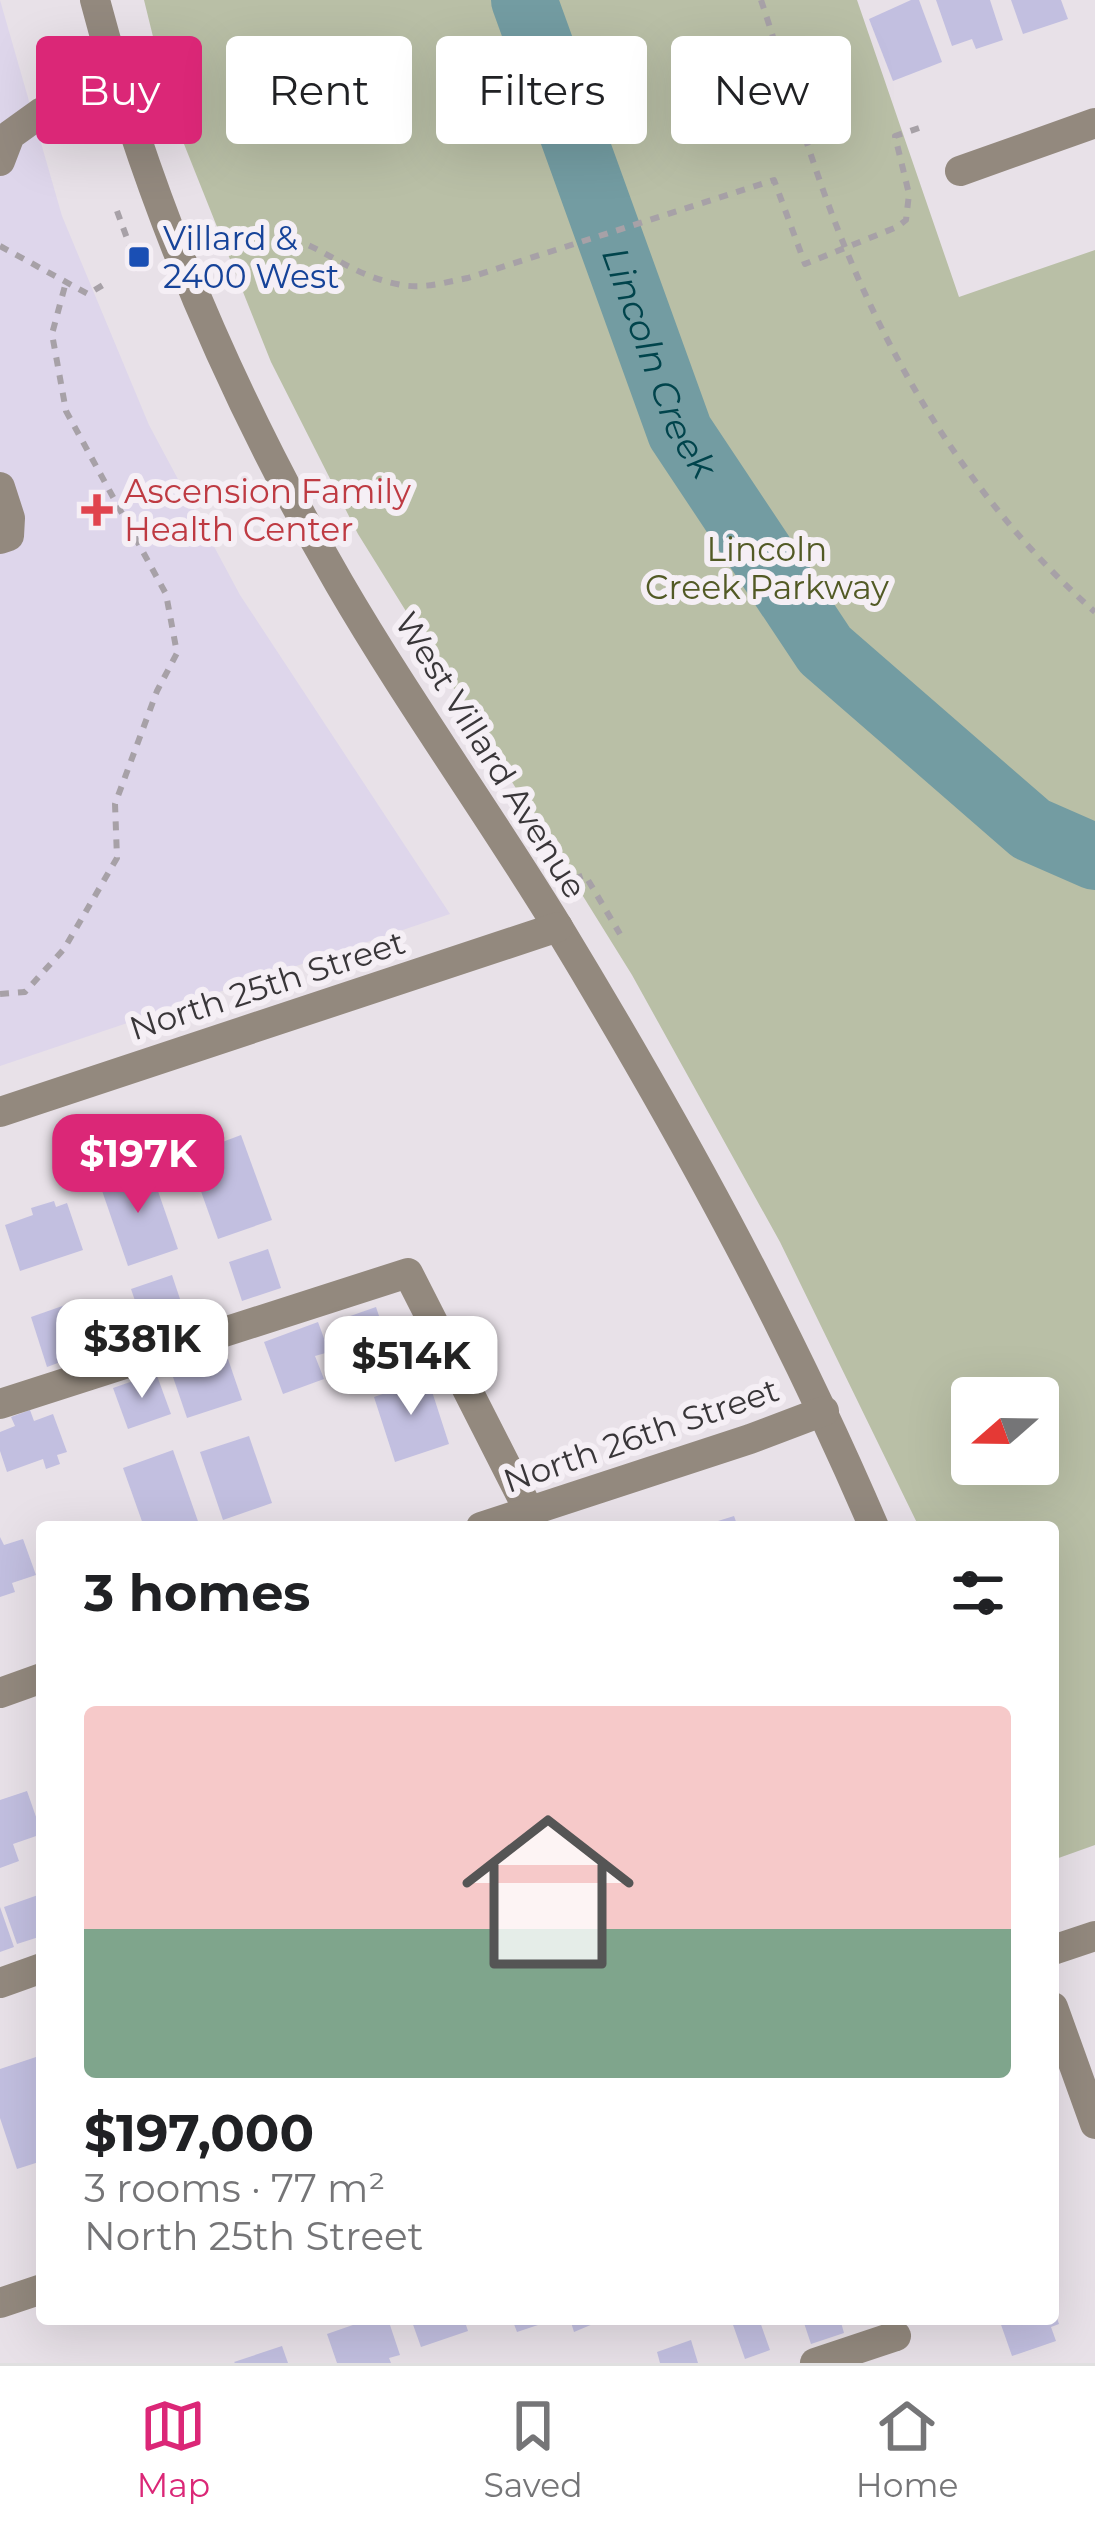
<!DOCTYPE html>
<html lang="en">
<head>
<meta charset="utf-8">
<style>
	:root { --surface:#fff; --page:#f6f6f6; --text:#202124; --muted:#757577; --line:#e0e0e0; --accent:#db2777 }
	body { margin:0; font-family:Montserrat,sans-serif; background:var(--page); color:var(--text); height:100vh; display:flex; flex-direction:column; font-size:45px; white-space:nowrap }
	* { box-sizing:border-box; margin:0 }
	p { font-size:39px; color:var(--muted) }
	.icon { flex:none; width:66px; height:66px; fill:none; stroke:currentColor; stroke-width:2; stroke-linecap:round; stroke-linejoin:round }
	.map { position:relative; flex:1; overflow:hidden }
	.panel { position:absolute; left:36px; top:1521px; width:1023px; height:804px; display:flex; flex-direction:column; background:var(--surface); border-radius:12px; box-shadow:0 12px 48px #0002 }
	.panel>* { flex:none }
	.banner { position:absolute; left:36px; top:36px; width:1023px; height:108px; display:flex; gap:24px }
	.needle { width:78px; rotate:250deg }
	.tools { position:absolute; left:951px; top:1377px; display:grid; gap:24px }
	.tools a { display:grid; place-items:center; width:108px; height:108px; border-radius:12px; background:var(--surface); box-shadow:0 12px 48px #0002; font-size:60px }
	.price { position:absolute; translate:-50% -102px; padding:0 27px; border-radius:24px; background:#fff; color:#222; font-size:39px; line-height:78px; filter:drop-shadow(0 3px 6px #0008) }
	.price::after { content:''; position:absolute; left:50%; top:72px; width:36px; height:27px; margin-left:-18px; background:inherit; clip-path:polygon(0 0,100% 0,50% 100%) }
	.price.active { background:var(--accent); color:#fff }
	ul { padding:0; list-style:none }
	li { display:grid; align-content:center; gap:24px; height:636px; padding:0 48px }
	li span { display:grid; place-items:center; height:372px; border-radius:12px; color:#555 }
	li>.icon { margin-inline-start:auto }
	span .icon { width:216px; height:216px; fill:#fffc; stroke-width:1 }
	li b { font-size:51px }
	h2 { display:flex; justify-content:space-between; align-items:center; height:144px; padding:0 48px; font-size:51px }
	.pill { padding:0 42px; border-radius:12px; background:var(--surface); box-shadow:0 12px 48px #0002; font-size:42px; line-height:108px }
	.pill.active { background:var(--accent); color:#fff }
	.tab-bar { display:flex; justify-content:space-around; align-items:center; height:168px; border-top:3px solid var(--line); background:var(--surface); font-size:33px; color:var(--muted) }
	.tab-bar a { display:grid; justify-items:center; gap:6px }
	.tab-bar .active { color:var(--accent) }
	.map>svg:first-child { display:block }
	.medical { fill:#ded6eb }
	.green { fill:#b9bfa6; fill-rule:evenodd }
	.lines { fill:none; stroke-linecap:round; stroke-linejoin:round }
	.river { stroke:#739ca2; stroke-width:66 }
	.building { fill:#c2bfe0 }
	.path { stroke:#a7a1a7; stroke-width:6; stroke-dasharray:9 9; stroke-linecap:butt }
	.minor { stroke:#93897e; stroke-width:30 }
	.transit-dot { fill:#1a4fb4; stroke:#f5eff5; stroke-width:4.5 }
	.health-dot { fill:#e0444e; stroke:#f5eff5; stroke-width:4.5 }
	.labels { text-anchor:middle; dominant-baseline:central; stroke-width:12; stroke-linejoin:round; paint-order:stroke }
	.transit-label { font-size:33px; fill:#164399; stroke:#f5eff5; text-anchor:start }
	.health-label { font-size:33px; fill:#be3a42; stroke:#f5eff5; text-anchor:start }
	.park-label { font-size:33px; fill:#525a25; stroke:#f5eff5 }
	.street-label { font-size:33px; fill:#393639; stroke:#f5eff5 }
	.water-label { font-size:36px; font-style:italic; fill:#01444c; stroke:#f5eff5 }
</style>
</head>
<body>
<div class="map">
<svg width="1095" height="2363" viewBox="0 0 1095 2363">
	<rect width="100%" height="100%" fill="#e8e1e8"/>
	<polygon class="medical" points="0,0 62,216 149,425 240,595 450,914 0,1066"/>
	<path class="green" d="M144,0h713l102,297 136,-47v1595l-42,15v-333h-134l-139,-285 -148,-267 -274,-441 -87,-172 -99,-248zM972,1398h66v66h-66z"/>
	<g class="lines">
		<path class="river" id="s1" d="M524,0l156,432 145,218 206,179 64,28"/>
	</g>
	<g class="building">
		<polygon points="911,0 919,0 942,62 893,81 869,19"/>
		<polygon points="936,0 990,0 1003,40 976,49 972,39 952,46"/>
		<polygon points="1011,0 1061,0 1068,19 1023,34"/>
		<polygon points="241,1135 272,1220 218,1239 188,1155"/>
		<polygon points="149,1165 178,1249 128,1266 99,1182"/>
		<polygon points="54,1201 56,1207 67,1203 83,1250 20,1271 5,1225 33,1215 31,1208"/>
		<polygon points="268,1249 281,1288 242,1301 229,1262"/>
		<polygon points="172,1275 187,1320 146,1333 131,1289"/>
		<polygon points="71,1303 88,1352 47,1367 31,1317"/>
		<polygon points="376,1307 388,1343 348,1356 336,1321"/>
		<polygon points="318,1322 329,1352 315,1356 324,1379 283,1394 264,1342"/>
		<polygon points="228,1359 242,1400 187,1418 173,1377"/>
		<polygon points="420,1372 423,1380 428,1379 449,1444 395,1462 374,1397 397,1389 394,1381"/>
		<polygon points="156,1373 171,1414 128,1429 113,1388"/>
		<polygon points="30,1410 34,1421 53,1414 67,1452 57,1455 60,1464 46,1469 43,1459 7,1472 0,1451 0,1432 15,1426 11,1417"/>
		<polygon points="249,1436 272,1503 223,1520 200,1452"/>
		<polygon points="173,1450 200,1527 144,1527 123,1468"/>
		<polygon points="734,1516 738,1527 702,1527 702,1526"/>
		<polygon points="0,1537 4,1545 23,1539 36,1575 12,1583 15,1592 0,1597"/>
		<polygon points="27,1791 42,1834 13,1844 19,1861 0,1868 0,1800"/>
		<polygon points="41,1894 42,1936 17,1944 4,1907"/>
		<polygon points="0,1907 14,1947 0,1952"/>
		<polygon points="42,2055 42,2161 17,2169 0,2118 0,2069"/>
		<polygon points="1054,2309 1059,2324 1051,2327 1056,2341 1012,2356 999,2319 1053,2319"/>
		<polygon points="370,2319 388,2319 400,2355 389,2358 391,2363 337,2363 327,2334"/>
		<polygon points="411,2319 464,2319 468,2331 421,2347"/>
		<polygon points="512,2319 553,2319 553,2320 517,2332"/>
		<polygon points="570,2319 591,2319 593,2324 574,2332"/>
		<polygon points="741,2319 759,2319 770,2350 745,2359 732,2322"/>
		<polygon points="816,2319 840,2319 844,2333 811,2344 804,2323"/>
		<polygon points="691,2340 698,2363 660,2363 657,2352"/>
		<polygon points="282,2346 288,2363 235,2363 234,2362"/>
	</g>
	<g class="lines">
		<g class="path">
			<path d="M761,0c28,84 52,171 86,252 56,136 138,263 248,360"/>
			<polyline points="117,211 139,271"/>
			<path d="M221,238c91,-19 104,33 181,47 22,4 44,-3 66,-7l306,-98 31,84 92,-37 9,-7 3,-26 -14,-58 24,-8"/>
			<polyline points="0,246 88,294 103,285"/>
			<polyline points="574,879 585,875 620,934"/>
			<polyline points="0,994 25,992 64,949 117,858 115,804 157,691 177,653 166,594 66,411 52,334 66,282"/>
			<polyline points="732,1401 773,1385"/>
		</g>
		<g class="minor">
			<path d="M95,0c54,205 138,400 244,583 68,117 148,228 219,344 117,193 227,392 316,600"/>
			<polyline points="0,161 10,135 42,112 120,93"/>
			<polyline points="960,171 1095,123"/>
			<polyline points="0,487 10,518 9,536 0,539"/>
			<polyline points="0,1112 558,927"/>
			<polyline points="0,1404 408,1273 529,1511"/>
			<polyline points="481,1527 750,1439 824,1411"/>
			<polyline points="0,1693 42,1678"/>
			<polyline points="1053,1950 1095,1936"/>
			<polyline points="0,1983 42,1968"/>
			<polyline points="1053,2007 1095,2124"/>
			<polyline points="0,2303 42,2289"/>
			<polyline points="815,2363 896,2336"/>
		</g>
	</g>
	<rect class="transit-dot" x="127" y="245" width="24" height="24" rx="6"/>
	<path class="health-dot" d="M91 492h12v12h12v12h-12v12h-12v-12h-12v-12h12z"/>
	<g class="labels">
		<g class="transit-label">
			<text x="163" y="238">Villard &amp;<tspan x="163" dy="38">2400 West</tspan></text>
		</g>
		<g class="health-label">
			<text x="124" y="491">Ascension Family<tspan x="124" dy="38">Health Center</tspan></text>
		</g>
		<g class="park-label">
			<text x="767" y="549">Lincoln<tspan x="767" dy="38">Creek Parkway</tspan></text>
		</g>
		<g class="street-label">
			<text transform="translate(491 755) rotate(58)">West Villard Avenue</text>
			<text transform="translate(267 985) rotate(-18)">North 25th Street</text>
			<text transform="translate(641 1435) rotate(-19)">North 26th Street</text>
		</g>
		<g class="water-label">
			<text stroke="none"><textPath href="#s1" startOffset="387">Lincoln Creek</textPath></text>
		</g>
	</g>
</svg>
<div class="tools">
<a><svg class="needle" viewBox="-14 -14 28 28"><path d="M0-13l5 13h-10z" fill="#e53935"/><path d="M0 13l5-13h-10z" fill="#757577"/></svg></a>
</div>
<b class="price active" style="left:138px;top:1216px">$197K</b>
<b class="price" style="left:142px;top:1401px">$381K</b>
<b class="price" style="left:411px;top:1418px">$514K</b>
<div class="banner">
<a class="pill active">Buy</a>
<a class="pill">Rent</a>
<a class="pill">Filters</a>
<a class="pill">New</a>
</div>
<section class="panel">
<h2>3 homes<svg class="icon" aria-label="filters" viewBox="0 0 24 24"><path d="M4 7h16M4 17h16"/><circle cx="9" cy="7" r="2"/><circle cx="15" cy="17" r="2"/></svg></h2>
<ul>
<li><span style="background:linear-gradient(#f6c9c9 60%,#7fa58c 0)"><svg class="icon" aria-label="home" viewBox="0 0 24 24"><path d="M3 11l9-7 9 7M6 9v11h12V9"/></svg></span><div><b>$197,000</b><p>3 rooms · 77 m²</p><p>North 25th Street</p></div></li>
</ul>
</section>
</div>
<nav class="tab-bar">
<a class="active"><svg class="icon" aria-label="map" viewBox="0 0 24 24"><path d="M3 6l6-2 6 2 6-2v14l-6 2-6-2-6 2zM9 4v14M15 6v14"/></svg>Map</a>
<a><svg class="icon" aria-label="saved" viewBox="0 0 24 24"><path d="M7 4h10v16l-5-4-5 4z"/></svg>Saved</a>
<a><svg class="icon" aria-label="home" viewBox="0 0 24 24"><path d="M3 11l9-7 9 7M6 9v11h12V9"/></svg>Home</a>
</nav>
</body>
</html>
